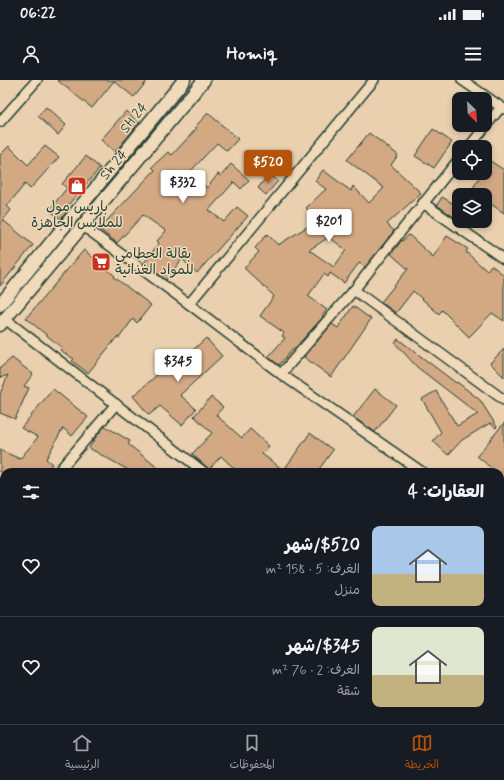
<!DOCTYPE html>
<html lang="ar">
<head>
<meta charset="utf-8">
<style>
	:root { --surface:#171b24; --page:#20242c; --text:#f1f3f6; --muted:#9ea1a6; --line:#363941; --accent:#b45309 }
	body { margin:0; font-family:Mynerve,"Playpen Sans Arabic",sans-serif; background:var(--page); color:var(--text); direction:rtl; height:100vh; display:flex; flex-direction:column; font-size:15px; white-space:nowrap }
	* { box-sizing:border-box; margin:0 }
	p { font-size:13px; color:var(--muted) }
	.icon { flex:none; width:22px; height:22px; fill:none; stroke:currentColor; stroke-width:2; stroke-linecap:round; stroke-linejoin:round }
	.map { position:relative; flex:1; overflow:hidden; direction:ltr }
	.side { position:absolute; left:0px; top:388px; width:504px; height:256px; display:flex; flex-direction:column; background:var(--surface); border-radius:12px 12px 0 0; box-shadow:0 2px 6px #0003; direction:rtl }
	.side>* { flex:none }
	.needle { width:26px; rotate:155deg }
	.controls { position:absolute; left:452px; top:12px; display:grid; gap:8px }
	.controls a { display:grid; place-items:center; width:40px; height:40px; border-radius:8px; background:var(--surface); box-shadow:0 2px 6px #0003; font-size:20px }
	.price { position:absolute; translate:-50% -34px; padding:0 9px; border-radius:4px; background:#fff; color:#222; font-size:13px; line-height:26px; filter:drop-shadow(0 1px 2px #0008) }
	.price::after { content:''; position:absolute; left:50%; top:24px; width:12px; height:9px; margin-left:-6px; background:inherit; clip-path:polygon(0 0,100% 0,50% 100%) }
	.price.active { background:var(--accent); color:#fff }
	ul { padding:0; list-style:none }
	li { display:flex; align-items:center; gap:12px; height:100px; padding:0 20px }
	li+li { border-top:1px solid var(--line) }
	li span { display:grid; place-items:center; flex:none; width:112px; height:80px; border-radius:8px; color:#555 }
	li>.icon { margin-inline-start:auto }
	span .icon { width:48px; height:48px; fill:#fffc; stroke-width:1 }
	li b { font-size:17px }
	h2 { display:flex; justify-content:space-between; align-items:center; height:48px; padding:0 20px; font-size:17px }
	.status { display:flex; justify-content:space-between; align-items:center; height:28px; padding:0 20px; background:var(--surface); direction:ltr }
	.status svg { height:11px; fill:currentColor }
	header { display:flex; justify-content:space-between; align-items:center; height:52px; padding:0 20px; background:var(--surface); font-size:18px; font-weight:800 }
	.menu { display:flex; justify-content:space-around; align-items:center; height:56px; border-top:1px solid var(--line); background:var(--surface); font-size:11px; color:var(--muted) }
	.menu a { display:grid; justify-items:center; gap:2px }
	.menu .active { color:var(--accent) }
	.map>svg:first-child { display:block }
	.building { fill:#d3a984; stroke:#1f3d34; fill-rule:evenodd }
	.lines { fill:none; stroke-linecap:round; stroke-linejoin:round }
	.minor-casing { stroke:#1f3d34; stroke-width:12 }
	.tertiary-casing { stroke:#1f3d34; stroke-width:15 }
	.minor { stroke:#f0dab9; stroke-width:9 }
	.tertiary { stroke:#f0dab9; stroke-width:12 }
	.labels { text-anchor:middle; dominant-baseline:central; stroke-width:3; stroke-linejoin:round; paint-order:stroke }
	.street-label { font-size:14px; fill:#1f3d34; stroke:#f0dab9 }
	.poi-label { font-size:14px; fill:#1f3d34; stroke:#f0dab9 }
</style>
</head>
<body>
<div class="status"><b>06:22</b><svg viewBox="0 0 49 12"><path d="M0 12V9h3v3zM5 12V6h3v6zM10 12V3h3v9zM15 12V0h3v12zM26 1h20v11H26zM47 4h2v5h-2z"/></svg></div>
<header><svg class="icon" aria-label="menu" viewBox="0 0 24 24"><path d="M4 6h16M4 12h16M4 18h16"/></svg>Homiq<svg class="icon" aria-label="person" viewBox="0 0 24 24"><circle cx="12" cy="8" r="4"/><path d="M4 21q1-7 8-7t8 7"/></svg></header>
<div class="map">
<svg width="504" height="644" viewBox="0 0 504 644">
	<rect width="100%" height="100%" fill="#ead0ae"/>
	<filter id="ink" filterUnits="userSpaceOnUse"><feTurbulence type="fractalNoise" baseFrequency=".025" numOctaves="2"/><feDisplacementMap in="SourceGraphic" scale="8" xChannelSelector="R" yChannelSelector="G"/><feConvolveMatrix kernelMatrix="1 2 1 2 8 2 1 2 1" color-interpolation-filters="sRGB"/></filter>
	<g filter="url(#ink)">
		<g class="building">
			<polygon points="57,0 148,0 134,17 114,1 92,28"/>
			<polygon points="46,27 66,45 58,55 38,36"/>
			<polygon points="126,31 139,43 115,72 101,60"/>
			<polygon points="208,33 238,59 227,71 217,63 189,93 203,107 204,105 207,108 218,94 221,96 231,84 249,100 241,109 234,102 209,130 224,142 237,127 248,136 197,193 182,179 166,200 144,183 159,163 157,161 166,151 143,135 117,163 99,149 155,90 152,87 168,72 172,75 197,48 195,47"/>
			<polygon points="433,49 452,62 434,88 415,76"/>
			<path d="M369,53l29,22 -7,10 30,28 -34,31 7,7 -29,36 -6,-4 -15,20 -14,-10 -2,4 -4,-3 -16,22 19,14 -5,6 1,1 -29,32h-1l-14,16 -11,-8 17,-19 -3,-2 2,-3 -24,-17 14,-20 -30,-28 15,-16 -4,-4 12,-14 11,11 40,-25 -12,-12 20,-19 -11,-8 8,-11 28,21 2,-5 16,17 15,-15 -37,-28zM329,157l17,13 -12,17 -25,-17z"/>
			<polygon points="9,66 28,85 45,66 59,77 30,109 25,104 7,126 11,130 3,140 33,165 0,206 0,75"/>
			<polygon points="86,76 100,88 68,125 70,127 61,139 49,130 67,108 62,104"/>
			<polygon points="490,81 504,90 504,133 485,120 485,115 477,115 471,111 482,93 485,93 485,89"/>
			<polygon points="269,94 278,101 266,115 258,108"/>
			<polygon points="442,117 459,127 459,141 437,125"/>
			<polygon points="409,155 433,177 447,156 468,169 466,172 487,191 491,185 504,195 504,241 492,233 469,257 442,230 439,234 413,211 396,233 381,222 408,189 391,174 402,160 402,161"/>
			<polygon points="84,170 115,196 114,197 151,225 137,243 133,239 119,258 117,257 88,293 72,281 74,279 60,270 62,268 26,238"/>
			<polygon points="353,226 371,239 331,297 304,277 332,244 338,248"/>
			<polygon points="206,258 222,276 180,315 196,329 182,345 160,326 149,335 133,316 165,288 168,293"/>
			<polygon points="398,259 456,303 457,302 480,320 497,347 496,348 490,343 462,360 448,375 433,361 441,352 422,319 436,311 457,346 478,334 417,287 395,263"/>
			<polygon points="504,269 504,297 490,283"/>
			<polygon points="12,278 33,294 24,306 29,308 15,339 0,333 0,314 8,295 0,298 0,288"/>
			<polygon points="53,309 88,337 72,356 63,348 46,379 52,384 46,392 0,392 0,370 20,379 38,357 21,348"/>
			<polygon points="375,309 396,325 375,352 353,337"/>
			<polygon points="211,317 223,327 216,335 242,358 250,349 269,366 262,374 286,392 238,392 221,376 209,389 192,374 212,353 194,336"/>
			<polygon points="504,343 504,398 500,395 500,392 496,392 477,376"/>
			<polygon points="105,346 130,361 128,364 163,392 132,392 89,368 95,358"/>
			<polygon points="310,353 333,370 317,392 293,392 286,387"/>
		</g>
		<g class="lines">
			<defs>
				<g id="minor">
					<polyline points="462,0 504,29"/>
					<polyline points="0,42 37,0"/>
					<polyline points="469,67 501,27"/>
					<polyline points="423,123 504,179"/>
					<polyline points="83,146 189,224 281,294 422,392"/>
					<polyline points="354,210 504,320"/>
					<polyline points="189,224 374,0"/>
					<polyline points="5,239 204,392"/>
					<polyline points="281,294 354,210 459,79"/>
					<polyline points="58,392 116,324"/>
					<polyline points="500,447 504,449"/>
					<polyline points="0,461 4,456"/>
					<polyline points="500,513 504,508"/>
					<polyline points="500,607 504,610"/>
					<polyline points="0,624 4,627"/>
					<polyline points="19,640 23,644"/>
					<polyline points="178,640 183,644"/>
					<polyline points="342,640 348,644"/>
				</g>
				<g id="tertiary">
					<polyline points="0,225 184,0"/>
					<polyline points="0,245 204,0"/>
				</g>
			</defs>
			<use href="#minor" class="minor-casing"/>
			<use href="#tertiary" class="tertiary-casing"/>
			<use href="#minor" class="minor"/>
			<use href="#tertiary" class="tertiary"/>
		</g>
	</g>
	<defs>
		<symbol id="shop-square" viewBox="-11 -11 22 22"><rect x="-9" y="-9" width="18" height="18" rx="4" fill="#c8321e" stroke="#f0dab9"/><path d="M-5-2.5h2.3a2.7 3.5 0 0 1 5.4 0H5L5.5 6h-11ZM-1.5-2.5h3a1.5 2.3 0 0 0-3 0Z" fill="#fff"/></symbol>
		<symbol id="supermarket-square" viewBox="-11 -11 22 22"><rect x="-9" y="-9" width="18" height="18" rx="4" fill="#c8321e" stroke="#f0dab9"/><path d="M-6-5.5h2.5l.6 2H6L4.5 2H-2.5L-4.4-4H-6ZM-1.5 3.2a1.3 1.3 0 1 0 .1 0ZM3 3.2a1.3 1.3 0 1 0 .1 0Z" fill="#fff"/></symbol>
	</defs>
	<g fill-rule="evenodd">
		<use href="#shop-square" x="66" y="95" width="22" height="22"/>
		<use href="#supermarket-square" x="90" y="171" width="22" height="22"/>
	</g>
	<g class="labels">
		<g class="street-label">
			<text transform="translate(134 38) rotate(-51)">SH 24</text>
			<text transform="translate(114 85) rotate(-50)">Sh 24</text>
		</g>
		<g class="poi-label">
			<text x="77" y="127">باريس مول<tspan x="77" dy="16">للملابس الجاهزة</tspan></text>
			<text x="115" y="174" text-anchor="start">بقالة الحطامي<tspan x="115" dy="16">للمواد الغذائية</tspan></text>
		</g>
	</g>
</svg>
<div class="controls">
<a><svg class="needle" viewBox="-14 -14 28 28"><path d="M0-13l5 13h-10z" fill="#e53935"/><path d="M0 13l5-13h-10z" fill="#9ea1a6"/></svg></a>
<a><svg class="icon" aria-label="locate" viewBox="0 0 24 24"><circle cx="12" cy="12" r="6"/><path d="M12 2v4M12 18v4M2 12h4M18 12h4"/></svg></a>
<a><svg class="icon" aria-label="layers" viewBox="0 0 24 24"><path d="M12 4l9 5-9 5-9-5zM3 14l9 5 9-5"/></svg></a>
</div>
<b class="price active" style="left:268px;top:104px">$520</b>
<b class="price" style="left:183px;top:124px">$332</b>
<b class="price" style="left:329px;top:163px">$201</b>
<b class="price" style="left:178px;top:303px">$345</b>
<section class="side">
<h2>العقارات: 4<svg class="icon" aria-label="filters" viewBox="0 0 24 24"><path d="M4 7h16M4 17h16"/><circle cx="9" cy="7" r="2"/><circle cx="15" cy="17" r="2"/></svg></h2>
<ul>
<li><span style="background:linear-gradient(#a9c7e8 60%,#c2b280 0)"><svg class="icon" aria-label="home" viewBox="0 0 24 24"><path d="M3 11l9-7 9 7M6 9v11h12V9"/></svg></span><div><b>$520/شهر</b><p>الغرف: 5 · 158 m²</p><p>منزل</p></div><svg class="icon" aria-label="heart" viewBox="0 0 24 24"><path d="M12 20l-8-8c-3-5 5-10 8-4 3-6 11-1 8 4z"/></svg></li>
<li><span style="background:linear-gradient(#dfe7d0 60%,#c2b280 0)"><svg class="icon" aria-label="home" viewBox="0 0 24 24"><path d="M3 11l9-7 9 7M6 9v11h12V9"/></svg></span><div><b>$345/شهر</b><p>الغرف: 2 · 76 m²</p><p>شقة</p></div><svg class="icon" aria-label="heart" viewBox="0 0 24 24"><path d="M12 20l-8-8c-3-5 5-10 8-4 3-6 11-1 8 4z"/></svg></li>
</ul>
</section>
</div>
<nav class="menu">
<a class="active"><svg class="icon" aria-label="map" viewBox="0 0 24 24"><path d="M3 6l6-2 6 2 6-2v14l-6 2-6-2-6 2zM9 4v14M15 6v14"/></svg>الخريطة</a>
<a><svg class="icon" aria-label="saved" viewBox="0 0 24 24"><path d="M7 4h10v16l-5-4-5 4z"/></svg>المحفوظات</a>
<a><svg class="icon" aria-label="home" viewBox="0 0 24 24"><path d="M3 11l9-7 9 7M6 9v11h12V9"/></svg>الرئيسية</a>
</nav>
</body>
</html>
